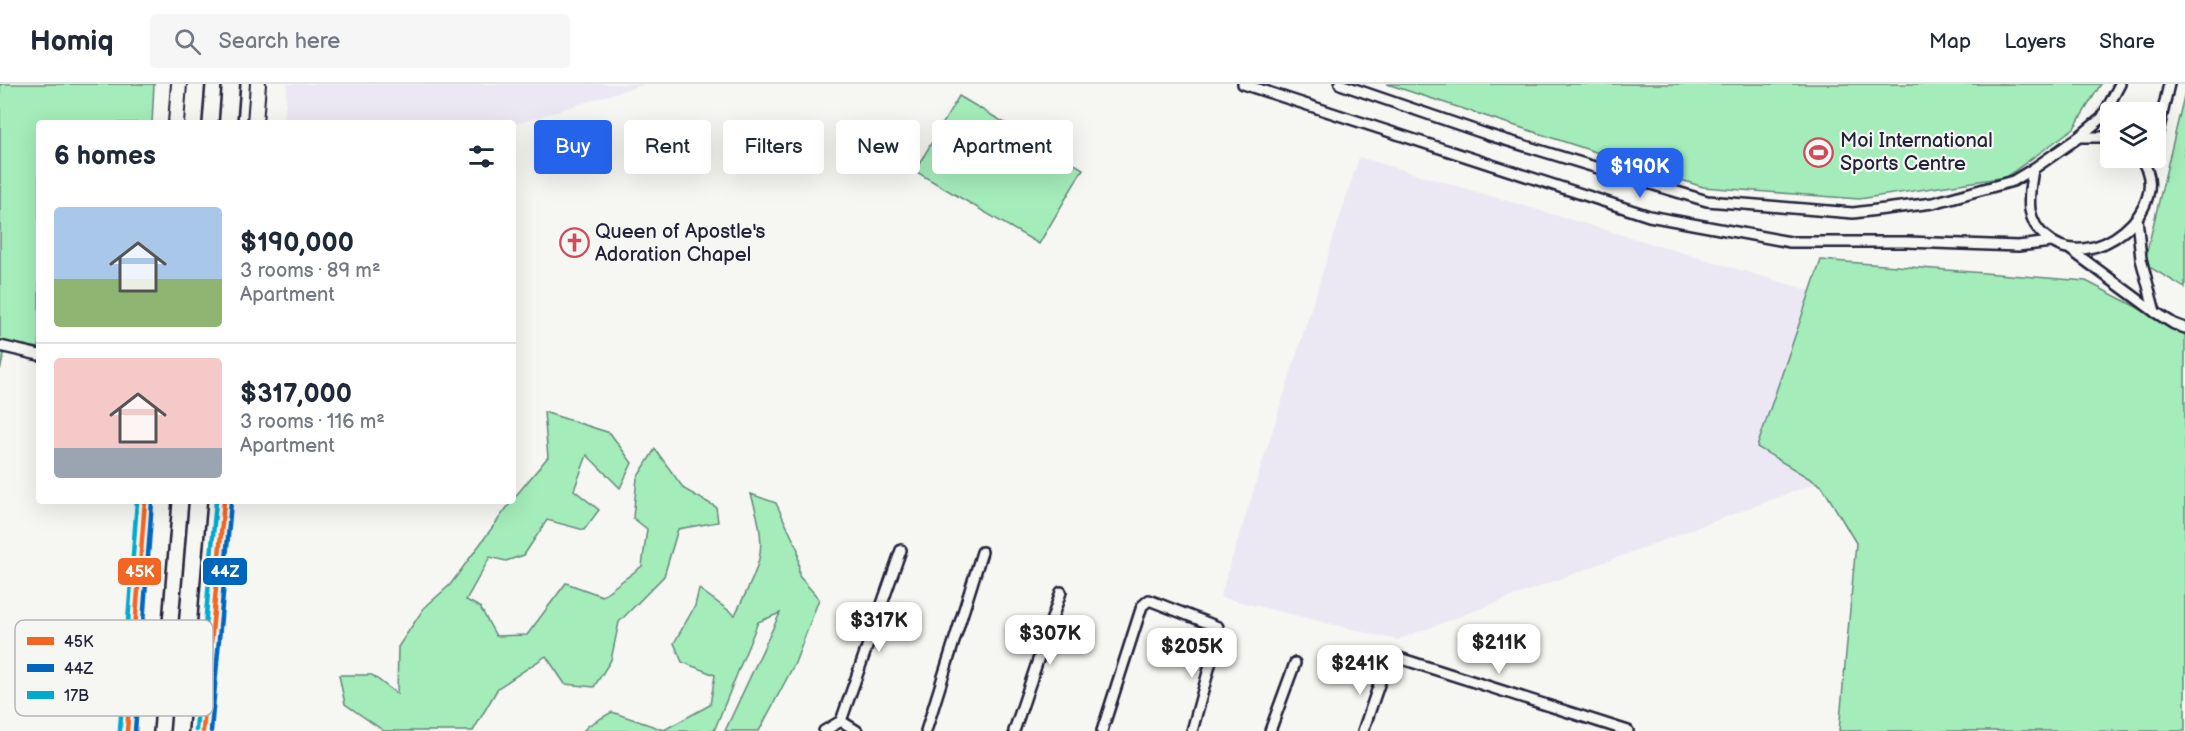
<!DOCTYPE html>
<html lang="en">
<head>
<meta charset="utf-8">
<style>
	:root { --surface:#fff; --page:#f6f6f7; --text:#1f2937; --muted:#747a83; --line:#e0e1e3; --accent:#2563eb }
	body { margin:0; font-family:"Balsamiq Sans",sans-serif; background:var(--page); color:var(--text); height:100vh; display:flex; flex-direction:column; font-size:22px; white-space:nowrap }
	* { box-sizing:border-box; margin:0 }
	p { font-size:20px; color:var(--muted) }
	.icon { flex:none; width:33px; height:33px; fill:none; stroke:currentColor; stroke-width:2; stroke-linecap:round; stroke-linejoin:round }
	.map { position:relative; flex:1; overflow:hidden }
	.side { position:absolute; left:36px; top:36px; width:480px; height:384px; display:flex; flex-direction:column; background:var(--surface); border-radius:6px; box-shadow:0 6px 24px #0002 }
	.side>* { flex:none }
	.guide { position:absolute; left:534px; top:36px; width:570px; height:54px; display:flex; gap:12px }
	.buttons { position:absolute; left:2100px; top:18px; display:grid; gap:12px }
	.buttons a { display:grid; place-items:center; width:66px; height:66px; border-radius:6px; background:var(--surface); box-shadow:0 6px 24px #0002; font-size:30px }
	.price { position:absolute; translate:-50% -51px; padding:0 14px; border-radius:12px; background:#fff; color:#222; font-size:20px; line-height:39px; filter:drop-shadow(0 2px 3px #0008) }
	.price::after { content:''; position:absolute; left:50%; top:36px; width:18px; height:14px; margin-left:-9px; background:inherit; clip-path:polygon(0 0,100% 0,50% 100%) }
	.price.current { background:var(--accent); color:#fff }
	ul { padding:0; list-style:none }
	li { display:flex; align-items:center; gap:18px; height:150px; padding:0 18px }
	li+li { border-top:2px solid var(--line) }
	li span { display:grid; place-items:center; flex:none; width:168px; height:120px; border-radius:6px; color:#555 }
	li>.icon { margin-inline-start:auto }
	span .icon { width:72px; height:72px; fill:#fffc; stroke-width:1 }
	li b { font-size:26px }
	h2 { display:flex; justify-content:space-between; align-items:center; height:72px; padding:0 18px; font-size:26px }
	.chip { padding:0 21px; border-radius:6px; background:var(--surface); box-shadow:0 6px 24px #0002; font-size:21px; line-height:54px }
	.chip.current { background:var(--accent); color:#fff }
	header { display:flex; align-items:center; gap:36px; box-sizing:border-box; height:84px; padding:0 30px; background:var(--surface); border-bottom:2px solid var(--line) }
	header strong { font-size:28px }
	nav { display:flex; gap:33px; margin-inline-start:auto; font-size:21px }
	.search { width:420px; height:54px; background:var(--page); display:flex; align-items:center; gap:15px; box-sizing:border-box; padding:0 21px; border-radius:6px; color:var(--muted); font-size:22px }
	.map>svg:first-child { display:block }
	.built { fill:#ebe8f4 }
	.green { fill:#a4ecba; stroke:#63877a; stroke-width:1.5 }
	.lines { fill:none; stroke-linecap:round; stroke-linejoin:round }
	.street-casing { stroke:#22223b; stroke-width:14 }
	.secondary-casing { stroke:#22223b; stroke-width:18 }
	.highway-casing { stroke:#22223b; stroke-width:21 }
	.street { stroke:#f6f6f2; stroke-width:9 }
	.secondary { stroke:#f6f6f2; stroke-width:14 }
	.highway { stroke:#f6f6f2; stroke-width:16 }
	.bus-1-casing { stroke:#f6f6f2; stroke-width:9 }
	.bus-2-casing { stroke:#f6f6f2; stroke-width:9 }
	.bus-3-casing { stroke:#f6f6f2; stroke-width:9 }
	.bus-1 { stroke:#f26522; stroke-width:4.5 }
	.bus-2 { stroke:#0065bd; stroke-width:4.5 }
	.bus-3 { stroke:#00a9ce; stroke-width:4.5 }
	.labels { text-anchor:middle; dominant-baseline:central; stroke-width:4.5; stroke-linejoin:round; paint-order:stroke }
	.poi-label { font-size:20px; fill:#22223b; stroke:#f6f6f2; text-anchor:start }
	.key { fill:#f6f6f2; stroke:#b6b6bb; stroke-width:1.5 }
	.key-label { font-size:16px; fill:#22223b }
	.line-badge { stroke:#f6f6f2; stroke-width:2 }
	.badge-label { font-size:16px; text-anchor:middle; font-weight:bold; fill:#fff }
</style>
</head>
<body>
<header>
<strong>Homiq</strong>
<div class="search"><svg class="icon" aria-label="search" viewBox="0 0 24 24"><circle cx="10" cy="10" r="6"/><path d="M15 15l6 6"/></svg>Search here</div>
<nav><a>Map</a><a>Layers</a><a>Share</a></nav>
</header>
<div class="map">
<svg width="2185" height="647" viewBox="0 0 2185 647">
	<rect width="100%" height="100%" fill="#f6f6f2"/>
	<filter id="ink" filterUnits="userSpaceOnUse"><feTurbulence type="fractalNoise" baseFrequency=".0167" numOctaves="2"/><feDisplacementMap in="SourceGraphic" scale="12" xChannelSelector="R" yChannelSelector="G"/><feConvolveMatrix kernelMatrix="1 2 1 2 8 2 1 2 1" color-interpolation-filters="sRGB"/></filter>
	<g filter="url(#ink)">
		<g class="built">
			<polygon points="287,0 644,0 513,41 284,39"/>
			<polygon points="1359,73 1950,248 1907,365 1397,556 1220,513"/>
		</g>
		<g class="green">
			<polygon points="0,0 154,0 152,39 39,39 39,264 7,258 0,286"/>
			<polygon points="1387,0 2101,0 2074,44 2006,93 1859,115 1703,103"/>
			<polygon points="2185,8 2185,204 2144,180"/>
			<polygon points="959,12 1083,85 1039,160 915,87"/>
			<polygon points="1821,176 2086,197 2185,248 2185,647 1839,647 1856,459 1822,402 1757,363"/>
			<polygon points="544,328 610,349 632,379 620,404 587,371 574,406 599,426 584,446 547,436 524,471 506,477 490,473 466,516 480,523 496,552 527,551 566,499 602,512 642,482 647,445 633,434 637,394 655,365 684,405 716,423 718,438 678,445 664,492 619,538 611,576 594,603 565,600 546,572 498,604 473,647 384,647 345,620 339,591 372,591 397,610 398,563 424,524 450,501 514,414 548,373"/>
			<path d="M751,410l25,9 22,47 1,26 20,23 -24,64 -36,68h-34l55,-118 -22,9 -44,109h-131l6,-6 23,-13 52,18 46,-25 5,-30 -33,-13 -8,-19 21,-37 4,-17 36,26c26,-53 34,-63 16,-121z"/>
		</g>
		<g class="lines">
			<defs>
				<g id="street">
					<polyline points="1243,0 1649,132 1790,158 1907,158 2018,162 2051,158"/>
					<polyline points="1340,0 1489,51 1707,117 1853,129 1933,119 2013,97 2033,85"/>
					<polyline points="2079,53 2102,34 2120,0"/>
					<path d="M2110,53h-31l-46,32c-2,14 -5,27 -3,41 2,11 7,20 16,27 45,41 132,-31 94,-79"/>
					<polyline points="2156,57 2169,0"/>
					<polyline points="2137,134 2141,175 2155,228"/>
					<polyline points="2071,166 2155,228 2174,240 2185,244"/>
					<polyline points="0,262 39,271"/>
					<polyline points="841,637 857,647"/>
					<polyline points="824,647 841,637 901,466"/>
					<polyline points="926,647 982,468"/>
					<polyline points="1014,647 1061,508"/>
					<polyline points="1102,647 1142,522 1149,516 1218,543 1219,548 1192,647"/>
					<polyline points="1270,647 1295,579"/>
					<polyline points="1363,647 1384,586 1389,577 1396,573 1628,647"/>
				</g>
				<g id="secondary">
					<polyline points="176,39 179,0"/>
					<polyline points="255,39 258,0"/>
					<polyline points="127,647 145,417"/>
					<polyline points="203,647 224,417"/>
				</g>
				<g id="highway">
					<polyline points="193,39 196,0"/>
					<polyline points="228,39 231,0"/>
					<polyline points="144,647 163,417"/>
					<polyline points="179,647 198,417"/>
				</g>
			</defs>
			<use href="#street" class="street-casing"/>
			<use href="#secondary" class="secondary-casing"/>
			<use href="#highway" class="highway-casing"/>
			<use href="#street" class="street"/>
			<use href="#secondary" class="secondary"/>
			<use href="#highway" class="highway"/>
			<defs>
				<g id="bus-1">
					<polyline points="127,647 145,417"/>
					<polyline points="203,647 224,417"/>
				</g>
				<g id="bus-2">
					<polyline points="135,647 152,418"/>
					<polyline points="211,647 231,418"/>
				</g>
				<g id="bus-3">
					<polyline points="120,646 137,417"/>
					<polyline points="196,646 216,417"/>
				</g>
			</defs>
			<use href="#bus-1" class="bus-1-casing"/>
			<use href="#bus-2" class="bus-2-casing"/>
			<use href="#bus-3" class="bus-3-casing"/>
			<use href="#bus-1" class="bus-1"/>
			<use href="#bus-2" class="bus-2"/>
			<use href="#bus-3" class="bus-3"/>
		</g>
	</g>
	<defs>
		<symbol id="stadium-ring" viewBox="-11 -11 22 22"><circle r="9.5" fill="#f6f6f2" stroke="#d1495b" stroke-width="1.5"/><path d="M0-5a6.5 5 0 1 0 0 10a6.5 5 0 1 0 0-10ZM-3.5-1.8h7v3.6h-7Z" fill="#d1495b"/></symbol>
		<symbol id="church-ring" viewBox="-11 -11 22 22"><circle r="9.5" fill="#f6f6f2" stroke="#d1495b" stroke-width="1.5"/><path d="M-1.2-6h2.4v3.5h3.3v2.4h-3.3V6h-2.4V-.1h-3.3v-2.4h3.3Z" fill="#d1495b"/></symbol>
	</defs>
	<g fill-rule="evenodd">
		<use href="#stadium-ring" x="1802" y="52" width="33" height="33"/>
		<use href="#church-ring" x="558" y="142" width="33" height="33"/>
	</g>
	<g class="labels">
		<g class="poi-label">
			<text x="1840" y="57">Moi International<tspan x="1840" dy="23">Sports Centre</tspan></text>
			<text x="595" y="148">Queen of Apostle's<tspan x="595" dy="23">Adoration Chapel</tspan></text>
		</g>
	</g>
	<rect x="15" y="536" width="198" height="96" rx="9" class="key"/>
	<rect x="27" y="553" width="27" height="8" fill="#f26522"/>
	<rect x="27" y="580" width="27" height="8" fill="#0065bd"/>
	<rect x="27" y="607" width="27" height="8" fill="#00a9ce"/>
	<g class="key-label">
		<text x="64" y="563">45K</text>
		<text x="64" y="590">44Z</text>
		<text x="64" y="617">17B</text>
	</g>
	<g class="line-badge">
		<rect x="117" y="473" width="45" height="29" rx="6" fill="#f26522"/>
		<rect x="202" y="473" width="46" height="29" rx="6" fill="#0065bd"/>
	</g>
	<g class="badge-label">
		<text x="140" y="493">45K</text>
		<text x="225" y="493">44Z</text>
	</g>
</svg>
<div class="buttons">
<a><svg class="icon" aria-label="layers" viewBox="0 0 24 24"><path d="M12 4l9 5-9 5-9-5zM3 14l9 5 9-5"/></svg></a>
</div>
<b class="price current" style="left:1640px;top:115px">$190K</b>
<b class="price" style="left:879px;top:569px">$317K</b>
<b class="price" style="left:1050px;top:582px">$307K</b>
<b class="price" style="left:1499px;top:591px">$211K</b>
<b class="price" style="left:1192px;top:595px">$205K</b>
<b class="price" style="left:1360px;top:612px">$241K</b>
<div class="guide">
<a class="chip current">Buy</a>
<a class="chip">Rent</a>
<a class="chip">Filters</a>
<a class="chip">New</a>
<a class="chip">Apartment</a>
</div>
<section class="side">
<h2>6 homes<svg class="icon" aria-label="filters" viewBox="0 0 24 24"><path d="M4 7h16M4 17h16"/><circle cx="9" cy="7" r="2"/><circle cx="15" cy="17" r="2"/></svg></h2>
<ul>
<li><span style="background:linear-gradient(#a9c7e8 60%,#8fb573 0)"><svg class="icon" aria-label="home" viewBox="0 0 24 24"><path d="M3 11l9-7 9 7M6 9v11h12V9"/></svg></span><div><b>$190,000</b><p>3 rooms · 89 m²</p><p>Apartment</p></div></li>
<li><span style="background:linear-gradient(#f6c9c9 75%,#9aa5b1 0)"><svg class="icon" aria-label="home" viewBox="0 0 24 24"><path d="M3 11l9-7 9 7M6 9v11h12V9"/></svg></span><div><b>$317,000</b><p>3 rooms · 116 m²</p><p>Apartment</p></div></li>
</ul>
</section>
</div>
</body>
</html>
